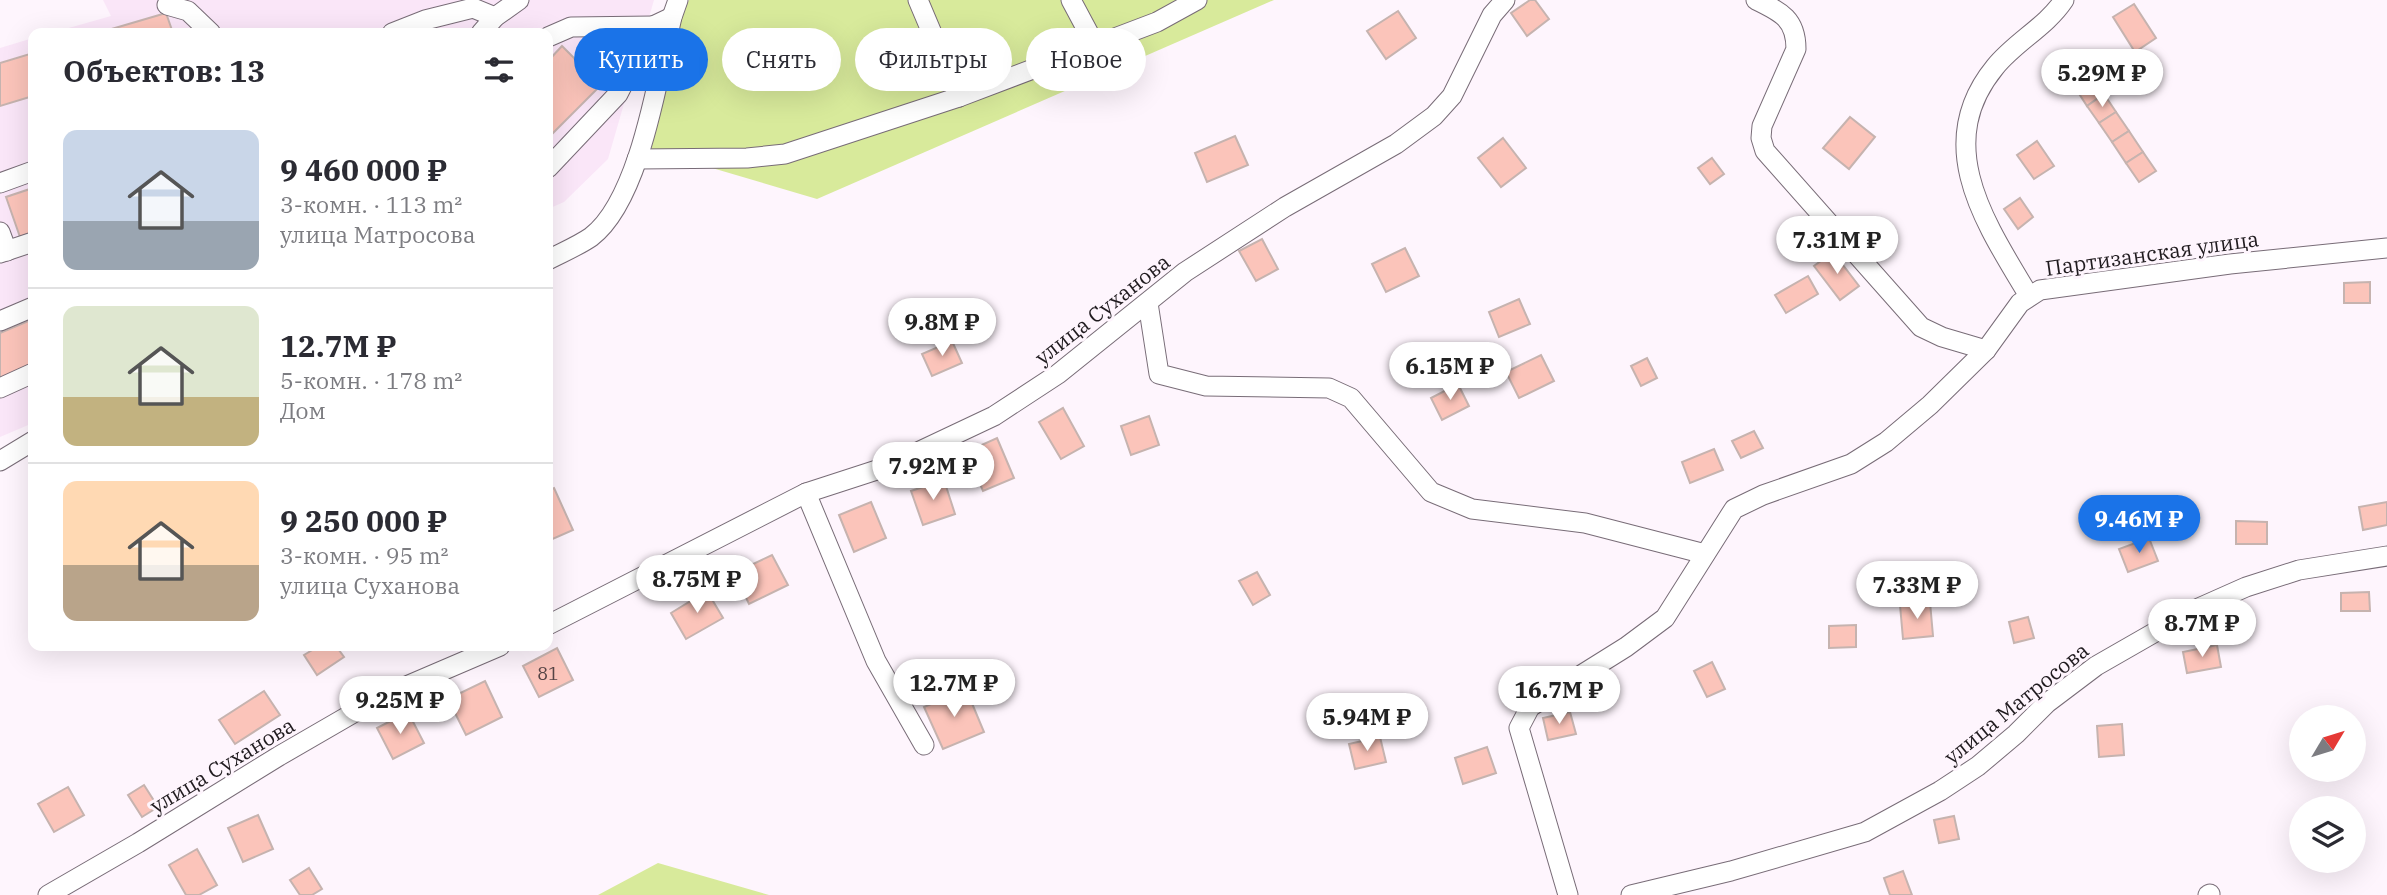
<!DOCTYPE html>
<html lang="ru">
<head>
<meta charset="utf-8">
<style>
	:root { --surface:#fff; --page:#f2f2f3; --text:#2b2b33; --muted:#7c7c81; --line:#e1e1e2; --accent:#1a73e8 }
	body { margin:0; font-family:"IBM Plex Serif",serif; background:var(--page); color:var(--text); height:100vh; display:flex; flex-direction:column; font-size:26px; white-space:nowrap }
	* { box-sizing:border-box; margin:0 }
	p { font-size:23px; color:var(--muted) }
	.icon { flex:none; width:38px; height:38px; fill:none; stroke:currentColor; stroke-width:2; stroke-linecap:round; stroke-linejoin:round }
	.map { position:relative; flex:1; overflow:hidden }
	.panel { position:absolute; left:28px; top:28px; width:525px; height:623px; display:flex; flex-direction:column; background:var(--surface); border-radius:14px; box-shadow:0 7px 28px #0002 }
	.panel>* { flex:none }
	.top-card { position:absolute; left:574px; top:28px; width:665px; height:63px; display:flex; gap:14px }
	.needle { width:46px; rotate:52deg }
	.tools { position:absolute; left:2289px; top:705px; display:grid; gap:14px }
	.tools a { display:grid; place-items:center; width:77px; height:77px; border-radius:50%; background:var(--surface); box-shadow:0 7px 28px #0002; font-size:35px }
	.price { position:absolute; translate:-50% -60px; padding:0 16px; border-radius:24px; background:#fff; color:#222; font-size:23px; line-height:46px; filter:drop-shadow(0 2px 4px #0008) }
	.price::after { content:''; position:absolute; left:50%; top:42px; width:21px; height:16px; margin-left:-10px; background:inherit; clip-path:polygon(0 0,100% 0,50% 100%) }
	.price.active { background:var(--accent); color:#fff }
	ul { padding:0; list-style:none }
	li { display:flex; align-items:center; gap:21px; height:175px; padding:0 35px }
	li+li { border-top:2px solid var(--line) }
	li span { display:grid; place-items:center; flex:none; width:196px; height:140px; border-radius:14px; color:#555 }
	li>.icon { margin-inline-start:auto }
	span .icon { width:84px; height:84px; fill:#fffc; stroke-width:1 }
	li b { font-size:30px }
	h2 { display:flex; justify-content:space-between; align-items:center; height:84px; padding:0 35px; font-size:30px }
	.tag { padding:0 24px; border-radius:32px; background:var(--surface); box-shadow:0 7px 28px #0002; font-size:24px; line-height:63px }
	.tag.active { background:var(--accent); color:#fff }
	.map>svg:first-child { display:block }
	.built { fill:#fae6f8 }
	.green { fill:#d8ea9b }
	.building { fill:#fbc4ba; stroke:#c6b3af; stroke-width:2 }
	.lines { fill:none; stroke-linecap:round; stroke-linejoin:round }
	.minor-casing { stroke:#786c77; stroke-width:21 }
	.minor { stroke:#fff; stroke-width:19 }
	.labels { text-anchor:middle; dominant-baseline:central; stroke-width:6; stroke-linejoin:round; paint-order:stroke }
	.number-label { font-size:18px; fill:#574546 }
	.street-label { font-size:21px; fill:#201b1f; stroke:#fef5fd }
</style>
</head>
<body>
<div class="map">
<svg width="2387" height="895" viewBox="0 0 2387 895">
	<rect width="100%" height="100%" fill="#fef5fd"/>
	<g class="built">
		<polygon points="103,0 654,0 608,159 564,202 548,209 548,33 51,33 111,16"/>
		<polygon points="33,38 33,423 0,437 0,48"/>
	</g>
	<g class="green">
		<polygon points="689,0 1274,0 817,199 651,150 681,15"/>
		<polygon points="658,863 769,895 598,895"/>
	</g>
	<g class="building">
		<polygon points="1530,0 1535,0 1549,19 1527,36 1511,13"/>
		<polygon points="2134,4 2156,38 2135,52 2113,17"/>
		<polygon points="1398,11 1416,38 1386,59 1367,31"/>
		<polygon points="166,13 173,33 98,33"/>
		<polygon points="562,46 601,85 548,138 548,61"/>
		<polygon points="33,53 33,96 0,106 0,63"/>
		<polygon points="2081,61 2092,77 2076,89 2065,72"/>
		<polygon points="2092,77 2104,94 2087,106 2076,89"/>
		<polygon points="2104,94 2116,112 2099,123 2087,106"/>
		<polygon points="2116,112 2129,131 2112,142 2099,123"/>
		<polygon points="1850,117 1875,137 1849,169 1823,148"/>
		<polygon points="2129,131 2143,152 2126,163 2112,142"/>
		<polygon points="1235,136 1248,165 1207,182 1195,153"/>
		<polygon points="1503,138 1526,168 1501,187 1478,158"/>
		<polygon points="2037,141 2054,166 2034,179 2017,155"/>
		<polygon points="2143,152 2156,171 2139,182 2126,163"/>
		<polygon points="1712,158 1724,174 1710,184 1698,168"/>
		<polygon points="33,188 33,232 20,237 6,197"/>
		<polygon points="2020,198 2033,217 2018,229 2004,209"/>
		<polygon points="1262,239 1278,269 1256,281 1239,251"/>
		<polygon points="1405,248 1419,276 1386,292 1372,264"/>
		<polygon points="1833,252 1859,286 1840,300 1814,266"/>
		<polygon points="1808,276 1818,294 1786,313 1775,295"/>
		<polygon points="2370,282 2370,303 2344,303 2344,283"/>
		<polygon points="1519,299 1530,324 1499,337 1489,312"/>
		<polygon points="33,319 33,365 0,380 0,333"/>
		<polygon points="952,341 962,363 932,376 922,354"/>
		<polygon points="1541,355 1554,381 1519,398 1506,372"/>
		<polygon points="1647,358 1657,378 1641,386 1631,366"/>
		<polygon points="1458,384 1469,406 1442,420 1431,398"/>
		<polygon points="1063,408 1084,446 1061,459 1039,422"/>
		<polygon points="1149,416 1159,445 1131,455 1121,426"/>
		<polygon points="1754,431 1763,448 1741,458 1732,441"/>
		<polygon points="997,438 1014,478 983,491 966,452"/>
		<polygon points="1714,449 1723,470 1690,483 1682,462"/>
		<polygon points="944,480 955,514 923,525 911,491"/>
		<polygon points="554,488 573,530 548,541 548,491"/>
		<polygon points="871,502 886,538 854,552 839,515"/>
		<polygon points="2387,502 2387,525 2363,530 2359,507"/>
		<polygon points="2236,521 2267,522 2267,544 2236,544"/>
		<polygon points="2149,538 2158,561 2128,572 2119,549"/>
		<polygon points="772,555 788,585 749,604 734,573"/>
		<polygon points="1257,572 1270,595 1253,605 1239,581"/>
		<polygon points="707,591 723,618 686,639 671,613"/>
		<polygon points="2369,592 2370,611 2341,611 2341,593"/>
		<polygon points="1930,602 1933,636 1903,639 1900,605"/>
		<polygon points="2028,617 2034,638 2014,643 2009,622"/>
		<polygon points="1856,625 1856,647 1829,648 1829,626"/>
		<polygon points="2217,645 2221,667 2187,673 2183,652"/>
		<polygon points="319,646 336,646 344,657 317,675 304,655"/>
		<polygon points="557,648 573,680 539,697 523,666"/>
		<polygon points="1712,662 1725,689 1707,697 1694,671"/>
		<polygon points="485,681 502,717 466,735 448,699"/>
		<polygon points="966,689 984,732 943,749 924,707"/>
		<polygon points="264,691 280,715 235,744 219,720"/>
		<polygon points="408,712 424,743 393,759 377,728"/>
		<polygon points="1570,712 1576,734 1548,740 1543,718"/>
		<polygon points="2122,724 2124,755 2099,757 2097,726"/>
		<polygon points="1380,737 1386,762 1355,769 1349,744"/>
		<polygon points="1487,747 1496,773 1463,784 1455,758"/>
		<polygon points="144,785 158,807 142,817 128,795"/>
		<polygon points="68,787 84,815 54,832 38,804"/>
		<polygon points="258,815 273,849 243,862 228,828"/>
		<polygon points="1954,816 1959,839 1939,843 1934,820"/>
		<polygon points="197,849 217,885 199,895 186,895 169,865"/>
		<polygon points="309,868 322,889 312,895 300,895 290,880"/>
		<polygon points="1903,871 1912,895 1890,895 1884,878"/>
	</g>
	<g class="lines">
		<defs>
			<g id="minor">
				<polyline points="918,0 959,97"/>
				<polyline points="1071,0 1095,45"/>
				<path d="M1756,0c25,12 40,19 40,49l-34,77 -1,12 4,13 156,176 21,10 44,13"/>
				<polyline points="167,5 188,11 211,33"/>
				<polyline points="392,33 425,20 473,8 495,17"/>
				<polyline points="481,33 495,17 519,0"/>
				<polyline points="548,37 571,27 653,26"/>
				<polyline points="637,159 747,158 785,154 959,97 1157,22 1197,0"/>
				<polyline points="548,168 618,94 653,26 672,17"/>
				<polyline points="0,183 33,171"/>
				<polyline points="0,232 7,251"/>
				<polyline points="0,253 33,242"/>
				<path d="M548,260c13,-7 30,-14 43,-23 49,-37 67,-161 81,-220l6,-17"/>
				<path d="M2029,296c-43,-72 -98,-151 -34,-229 20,-25 51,-40 69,-67"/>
				<polyline points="1148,303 1159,374 1206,386 1329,388 1351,398 1431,492 1472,509 1585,523 1705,554"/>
				<polyline points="0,321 33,307"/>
				<polyline points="0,388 33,373"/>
				<polyline points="0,461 33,441"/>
				<polyline points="806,493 876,661 924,745"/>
				<polyline points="548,625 806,493 886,467 994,416 1058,374 1185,272 1285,207 1396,144 1434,116 1452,96 1492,15 1505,0"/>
				<polyline points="48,895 138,843 279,756 381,697 500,646"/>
				<polyline points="1568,895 1519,728 1530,707 1626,647 1665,618 1734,509 1763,495 1851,464 1886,442 1930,405 1986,350 2020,303 2040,290 2230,264 2387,248"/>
				<polyline points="1631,895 1731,871 1865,832 1940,791 1978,766 2016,734 2047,703 2096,666 2192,611 2246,587 2299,570 2387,556"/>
				<polyline points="2208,895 2210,894"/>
			</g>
		</defs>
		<use href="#minor" class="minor-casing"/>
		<use href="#minor" class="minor"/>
	</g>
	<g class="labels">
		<g class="number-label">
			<text x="548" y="673">81</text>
		</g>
		<g class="street-label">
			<text transform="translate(2152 253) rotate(-8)">Партизанская улица</text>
			<text transform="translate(1102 309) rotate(-38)">улица Суханова</text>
			<text transform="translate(2016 703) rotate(-39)">улица Матросова</text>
			<text transform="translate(222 765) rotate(-31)">улица Суханова</text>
		</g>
	</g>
</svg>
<div class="tools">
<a><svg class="needle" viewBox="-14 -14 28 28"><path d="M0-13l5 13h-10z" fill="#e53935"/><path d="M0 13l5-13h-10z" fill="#7c7c81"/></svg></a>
<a><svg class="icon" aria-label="layers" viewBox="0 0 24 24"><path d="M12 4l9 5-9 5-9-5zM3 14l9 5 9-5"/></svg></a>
</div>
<b class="price" style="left:2102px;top:109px">5.29M ₽</b>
<b class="price" style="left:1837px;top:276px">7.31M ₽</b>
<b class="price" style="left:942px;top:358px">9.8M ₽</b>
<b class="price" style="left:1450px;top:402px">6.15M ₽</b>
<b class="price" style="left:933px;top:502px">7.92M ₽</b>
<b class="price active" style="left:2139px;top:555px">9.46M ₽</b>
<b class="price" style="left:697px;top:615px">8.75M ₽</b>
<b class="price" style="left:1917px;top:621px">7.33M ₽</b>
<b class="price" style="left:2202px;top:659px">8.7M ₽</b>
<b class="price" style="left:954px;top:719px">12.7M ₽</b>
<b class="price" style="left:1559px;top:726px">16.7M ₽</b>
<b class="price" style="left:400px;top:736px">9.25M ₽</b>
<b class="price" style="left:1367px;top:753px">5.94M ₽</b>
<div class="top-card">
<a class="tag active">Купить</a>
<a class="tag">Снять</a>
<a class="tag">Фильтры</a>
<a class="tag">Новое</a>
</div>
<section class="panel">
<h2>Объектов: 13<svg class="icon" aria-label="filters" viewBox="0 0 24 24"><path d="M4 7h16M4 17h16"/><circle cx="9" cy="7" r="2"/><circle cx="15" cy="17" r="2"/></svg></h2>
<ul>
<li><span style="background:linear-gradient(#c9d6e8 65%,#9aa5b1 0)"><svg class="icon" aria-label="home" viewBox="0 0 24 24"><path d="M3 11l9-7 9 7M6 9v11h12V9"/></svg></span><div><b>9 460 000 ₽</b><p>3-комн. · 113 m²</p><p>улица Матросова</p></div></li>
<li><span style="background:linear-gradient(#dfe7d0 65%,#c2b280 0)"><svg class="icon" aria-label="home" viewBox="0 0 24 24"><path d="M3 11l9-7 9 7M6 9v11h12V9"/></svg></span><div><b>12.7M ₽</b><p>5-комн. · 178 m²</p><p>Дом</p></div></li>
<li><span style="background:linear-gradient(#ffd9b3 60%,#b9a48a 0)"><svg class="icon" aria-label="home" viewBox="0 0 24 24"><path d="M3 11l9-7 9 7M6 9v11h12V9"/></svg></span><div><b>9 250 000 ₽</b><p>3-комн. · 95 m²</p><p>улица Суханова</p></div></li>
</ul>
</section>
</div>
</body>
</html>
